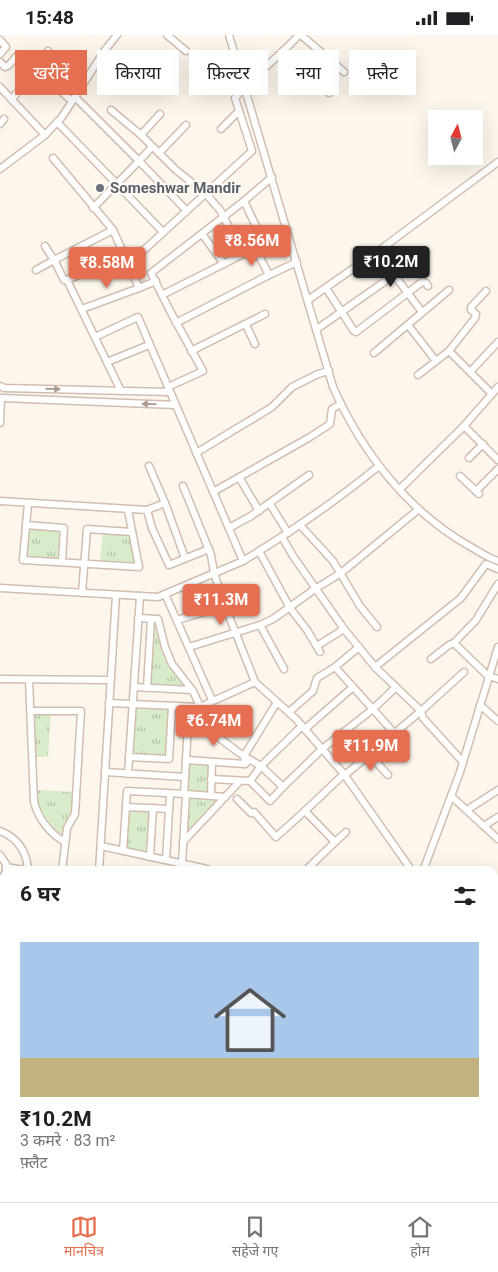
<!DOCTYPE html>
<html lang="hi">
<head>
<meta charset="utf-8">
<style>
	:root { --surface:#fff; --page:#f6f6f6; --text:#202124; --muted:#757577; --line:#e0e0e0; --accent:#e76f51 }
	body { margin:0; font-family:Roboto,"Noto Sans Devanagari",sans-serif; background:var(--page); color:var(--text); height:100vh; display:flex; flex-direction:column; font-size:19px; white-space:nowrap }
	* { box-sizing:border-box; margin:0 }
	p { font-size:16px; color:var(--muted) }
	.icon { flex:none; width:28px; height:28px; fill:none; stroke:currentColor; stroke-width:2; stroke-linecap:round; stroke-linejoin:round }
	.map { position:relative; flex:1; overflow:hidden }
	.sheet { position:absolute; left:0px; top:831px; width:499px; height:336px; display:flex; flex-direction:column; background:var(--surface); border-radius:15px 15px 0 0; box-shadow:0 5px 20px #0002 }
	.sheet>* { flex:none }
	.banner { position:absolute; left:15px; top:15px; width:469px; height:45px; display:flex; gap:10px }
	.needle { width:32px; rotate:7deg }
	.fabs { position:absolute; left:428px; top:75px; display:grid; gap:10px }
	.fabs a { display:grid; place-items:center; width:55px; height:55px; border-radius:0px; background:var(--surface); box-shadow:0 5px 20px #0002; font-size:25px }
	.price { position:absolute; translate:-50% -42px; padding:0 11px; border-radius:5px; background:var(--accent); color:#fff; font-size:16px; line-height:32px; filter:drop-shadow(0 1px 2px #0008) }
	.price::after { content:''; position:absolute; left:50%; top:30px; width:15px; height:11px; margin-left:-8px; background:inherit; clip-path:polygon(0 0,100% 0,50% 100%) }
	.price.active { background:#222; color:#fff }
	ul { padding:0; list-style:none }
	li { display:grid; align-content:center; gap:10px; height:265px; padding:0 20px }
	li span { display:grid; place-items:center; height:155px; border-radius:0px; color:#555 }
	li>.icon { margin-inline-start:auto }
	span .icon { width:90px; height:90px; fill:#fffc; stroke-width:1 }
	li b { font-size:21px }
	h2 { display:flex; justify-content:space-between; align-items:center; height:60px; padding:0 20px; font-size:21px }
	.pill { padding:0 18px; border-radius:0px; background:var(--surface); box-shadow:0 5px 20px #0002; font-size:18px; line-height:45px }
	.pill.active { background:var(--accent); color:#fff }
	.status { display:flex; justify-content:space-between; align-items:center; height:35px; padding:0 25px; background:var(--surface); direction:ltr }
	.status svg { height:14px; fill:currentColor }
	.tabs { display:flex; justify-content:space-around; align-items:center; height:70px; border-top:1px solid var(--line); background:var(--surface); font-size:14px; color:var(--muted) }
	.tabs a { display:grid; justify-items:center; gap:2px }
	.tabs .active { color:var(--accent) }
	.map>svg:first-child { display:block }
	.park { fill:url(#park-tufts) }
	.lines { fill:none; stroke-linecap:round; stroke-linejoin:round }
	.minor-casing { stroke:#d1beb0; stroke-width:9 }
	.minor { stroke:#fff; stroke-width:6 }
	.oneway { fill:#af9d94 }
	.worship-dot { fill:#6b7280; stroke:#fffaf3; stroke-width:2 }
	.labels { text-anchor:middle; dominant-baseline:central; stroke-width:4.5; stroke-linejoin:round; paint-order:stroke }
	.worship-label { font-size:15px; font-weight:bold; fill:#5b616d; stroke:#fffaf3; text-anchor:start }
</style>
</head>
<body>
<div class="status"><b>15:48</b><svg viewBox="0 0 49 12"><path d="M0 12V9h3v3zM5 12V6h3v6zM10 12V3h3v9zM15 12V0h3v12zM26 1h20v11H26zM47 4h2v5h-2z"/></svg></div>
<div class="map">
<svg width="498" height="1167" viewBox="0 0 498 1167">
	<defs>
		<pattern id="park-tufts" width="24" height="20" patternUnits="userSpaceOnUse" patternTransform="scale(1.25)"><rect width="24" height="20" fill="#d8ecc9"/><path d="M3 7l-1-3M5 7V3M7 7l1-3M15 17l-1-3M17 17v-4M19 17l1-3" fill="none" stroke="#b4c2a5"/></pattern>
	</defs>
	<rect width="100%" height="100%" fill="#fdf6ec"/>
	<g class="park">
		<polygon points="28,492 61,494 59,524 26,522"/>
		<polygon points="103,498 130,500 135,529 100,526"/>
		<polygon points="153,587 157,588 165,620 185,653 149,651"/>
		<polygon points="135,671 170,673 167,721 132,719"/>
		<polygon points="34,678 51,678 48,722 36,722"/>
		<polygon points="187,727 210,729 209,759 185,757"/>
		<polygon points="37,755 74,757 73,779 63,792 61,801 38,773"/>
		<polygon points="189,762 220,764 186,801"/>
		<polygon points="129,774 151,775 148,819 127,814"/>
	</g>
	<g class="lines">
		<defs>
			<g id="minor">
				<polyline points="167,0 186,16"/>
				<path d="M229,0l104,352c29,65 75,125 138,160 9,5 17,11 27,14"/>
				<polyline points="301,0 344,37"/>
				<polyline points="0,5 6,12 0,19"/>
				<polyline points="282,18 329,58"/>
				<polyline points="0,27 5,32 8,31 17,21 20,21 72,66"/>
				<polyline points="0,52 45,100"/>
				<polyline points="75,62 139,126 152,112"/>
				<polyline points="12,64 36,35 48,16"/>
				<polyline points="111,75 141,100 176,135 205,158 220,175 243,219"/>
				<polyline points="57,87 163,197"/>
				<polyline points="0,89 4,84"/>
				<polyline points="221,94 239,76"/>
				<polyline points="141,100 160,79"/>
				<polyline points="159,118 186,90"/>
				<polyline points="53,123 113,195 139,253 156,246"/>
				<polyline points="0,134 45,100 62,82 105,15 117,0"/>
				<polyline points="244,166 264,208"/>
				<polyline points="93,173 139,126 186,175"/>
				<path d="M113,195l-59,30 10,20h3l58,-25 19,-5 108,-99 -17,-53c19,-23 44,-41 64,-63"/>
				<polyline points="202,199 224,229"/>
				<polyline points="255,213 287,194"/>
				<polyline points="377,217 422,277"/>
				<polyline points="36,235 54,225 45,211"/>
				<polyline points="269,240 297,227"/>
				<polyline points="67,245 121,356"/>
				<polyline points="326,253 354,296 356,297 422,247 426,248 428,251"/>
				<polyline points="162,260 255,213 269,240 176,288"/>
				<polyline points="308,265 377,217 498,127"/>
				<polyline points="82,274 139,253"/>
				<polyline points="246,290 255,309"/>
				<polyline points="408,290 436,326"/>
				<polyline points="317,294 394,240"/>
				<polyline points="191,316 265,279"/>
				<polyline points="449,316 492,359"/>
				<polyline points="374,318 449,255"/>
				<polyline points="107,327 149,310"/>
				<polyline points="470,337 498,307"/>
				<polyline points="418,340 449,316 475,283 476,279 471,275 471,272 486,256"/>
				<polyline points="0,351 4,353 170,357"/>
				<polyline points="168,352 203,336 170,276 151,238 244,166 272,142"/>
				<polyline points="3,363 175,370"/>
				<polyline points="0,388 1,363"/>
				<polyline points="464,391 498,425"/>
				<polyline points="196,418 272,372 292,352 318,339 329,336"/>
				<polyline points="469,423 483,409"/>
				<polyline points="460,441 479,459"/>
				<polyline points="239,442 259,476"/>
				<polyline points="183,451 211,520 214,538 225,571 255,647"/>
				<polyline points="400,454 464,391 498,352"/>
				<polyline points="476,456 498,434"/>
				<polyline points="213,457 310,402 330,389 332,374 341,369"/>
				<polyline points="0,466 147,475 152,493 169,530 209,514"/>
				<polyline points="28,468 23,525 139,532 128,475"/>
				<polyline points="165,468 185,523"/>
				<polyline points="270,469 288,498"/>
				<polyline points="147,475 165,468 149,431"/>
				<polyline points="26,490 64,493 62,527"/>
				<polyline points="300,490 333,526 360,571 377,592"/>
				<polyline points="229,493 251,481 309,440"/>
				<polyline points="282,502 293,521 344,594"/>
				<polyline points="259,516 290,573 307,595 320,617"/>
				<path d="M243,526c48,-29 93,-60 136,-95"/>
				<polyline points="498,549 476,585 454,608 488,641 498,644"/>
				<polyline points="0,553 158,562 243,526 138,282 95,302"/>
				<polyline points="82,558 87,494 132,497"/>
				<polyline points="165,559 212,665"/>
				<polyline points="138,583 158,584 165,612 172,629 193,656 207,687 222,705 238,717 262,732 283,752 322,714 373,674 396,652"/>
				<polyline points="177,585 225,571"/>
				<polyline points="260,590 284,634"/>
				<polyline points="317,611 344,594 375,632 421,676 345,740"/>
				<polyline points="189,612 260,590 273,584 315,554 341,538 419,474"/>
				<polyline points="431,624 449,610 454,608"/>
				<polyline points="335,632 353,652"/>
				<polyline points="375,632 461,563 486,529 498,534"/>
				<polyline points="0,644 111,645"/>
				<path d="M29,645l5,122c4,16 16,32 31,40"/>
				<polyline points="134,652 192,655"/>
				<polyline points="147,653 151,584"/>
				<polyline points="109,668 200,672 255,647 296,684 344,739 305,776 335,807 305,836"/>
				<polyline points="480,670 498,686"/>
				<polyline points="31,676 81,676 75,779 67,793 62,836"/>
				<polyline points="289,677 313,656 317,643 335,632 359,612"/>
				<polyline points="305,694 353,652 405,710"/>
				<polyline points="370,720 388,740"/>
				<polyline points="129,722 169,724 172,671"/>
				<polyline points="186,725 245,729 247,727"/>
				<polyline points="463,727 423,683 421,676 464,637"/>
				<polyline points="245,729 244,721 277,667"/>
				<polyline points="105,737 185,742 189,672"/>
				<polyline points="128,739 140,561"/>
				<polyline points="344,739 412,836"/>
				<polyline points="211,744 250,746 270,766 283,752"/>
				<polyline points="250,746 261,731 302,691"/>
				<polyline points="184,759 185,742"/>
				<polyline points="211,761 212,727"/>
				<polyline points="451,761 498,804"/>
				<polyline points="237,764 251,778 254,777 276,802 305,776"/>
				<polyline points="126,772 169,774"/>
				<polyline points="467,775 498,755"/>
				<polyline points="484,791 498,782"/>
				<path d="M0,796c18,7 27,20 28,40"/>
				<polyline points="183,807 240,746"/>
				<polyline points="335,807 346,797"/>
				<polyline points="101,811 207,834 207,836"/>
				<polyline points="123,816 127,756 186,759"/>
				<polyline points="0,820 6,829 6,835"/>
				<polyline points="150,822 153,773"/>
				<polyline points="166,825 170,759"/>
				<polyline points="182,829 186,759 225,762"/>
				<polyline points="6,832 30,836"/>
				<polyline points="99,836 116,560"/>
				<polyline points="423,836 460,737 498,612"/>
				<polyline points="0,845 5,839"/>
				<polyline points="494,866 497,863"/>
				<polyline points="0,869 5,867"/>
				<polyline points="494,924 498,928"/>
				<polyline points="0,935 5,936"/>
				<polyline points="0,972 5,951"/>
				<polyline points="494,994 498,990"/>
				<polyline points="0,999 5,1000"/>
				<polyline points="0,1030 5,1032"/>
				<polyline points="0,1067 5,1069"/>
				<polyline points="0,1124 4,1105"/>
				<polyline points="6,1162 26,1167"/>
				<polyline points="125,1162 140,1167"/>
				<polyline points="259,1162 267,1167"/>
				<polyline points="489,1162 493,1167"/>
				<polyline points="37,1167 38,1162"/>
				<polyline points="66,1167 67,1162"/>
				<polyline points="97,1167 98,1162"/>
				<polyline points="181,1167 182,1162"/>
				<polyline points="220,1167 223,1162"/>
			</g>
		</defs>
		<use href="#minor" class="minor-casing"/>
		<use href="#minor" class="minor"/>
	</g>
	<defs><path id="oneway-solid" d="M-6-.8H1V-3.2L6.5 0L1 3.2V.8H-6Z" transform="scale(1.25)"/></defs>
	<g class="oneway">
		<use href="#oneway-solid" transform="translate(53 354) rotate(2)"/>
		<use href="#oneway-solid" transform="translate(149 369) rotate(-178)"/>
	</g>
	<circle class="worship-dot" cx="100" cy="153" r="5"/>
	<g class="labels">
		<g class="worship-label">
			<text x="110" y="153">Someshwar Mandir</text>
		</g>
	</g>
</svg>
<div class="fabs">
<a><svg class="needle" viewBox="-14 -14 28 28"><path d="M0-13l5 13h-10z" fill="#e53935"/><path d="M0 13l5-13h-10z" fill="#757577"/></svg></a>
</div>
<b class="price" style="left:252px;top:232px">₹8.56M</b>
<b class="price active" style="left:391px;top:253px">₹10.2M</b>
<b class="price" style="left:107px;top:254px">₹8.58M</b>
<b class="price" style="left:221px;top:591px">₹11.3M</b>
<b class="price" style="left:214px;top:712px">₹6.74M</b>
<b class="price" style="left:371px;top:737px">₹11.9M</b>
<div class="banner">
<a class="pill active">खरीदें</a>
<a class="pill">किराया</a>
<a class="pill">फ़िल्टर</a>
<a class="pill">नया</a>
<a class="pill">फ़्लैट</a>
</div>
<section class="sheet">
<h2>6 घर<svg class="icon" aria-label="filters" viewBox="0 0 24 24"><path d="M4 7h16M4 17h16"/><circle cx="9" cy="7" r="2"/><circle cx="15" cy="17" r="2"/></svg></h2>
<ul>
<li><span style="background:linear-gradient(#a9c7e8 75%,#c2b280 0)"><svg class="icon" aria-label="home" viewBox="0 0 24 24"><path d="M3 11l9-7 9 7M6 9v11h12V9"/></svg></span><div><b>₹10.2M</b><p>3 कमरे · 83 m²</p><p>फ़्लैट</p></div></li>
</ul>
</section>
</div>
<nav class="tabs">
<a class="active"><svg class="icon" aria-label="map" viewBox="0 0 24 24"><path d="M3 6l6-2 6 2 6-2v14l-6 2-6-2-6 2zM9 4v14M15 6v14"/></svg>मानचित्र</a>
<a><svg class="icon" aria-label="saved" viewBox="0 0 24 24"><path d="M7 4h10v16l-5-4-5 4z"/></svg>सहेजे गए</a>
<a><svg class="icon" aria-label="home" viewBox="0 0 24 24"><path d="M3 11l9-7 9 7M6 9v11h12V9"/></svg>होम</a>
</nav>
</body>
</html>
